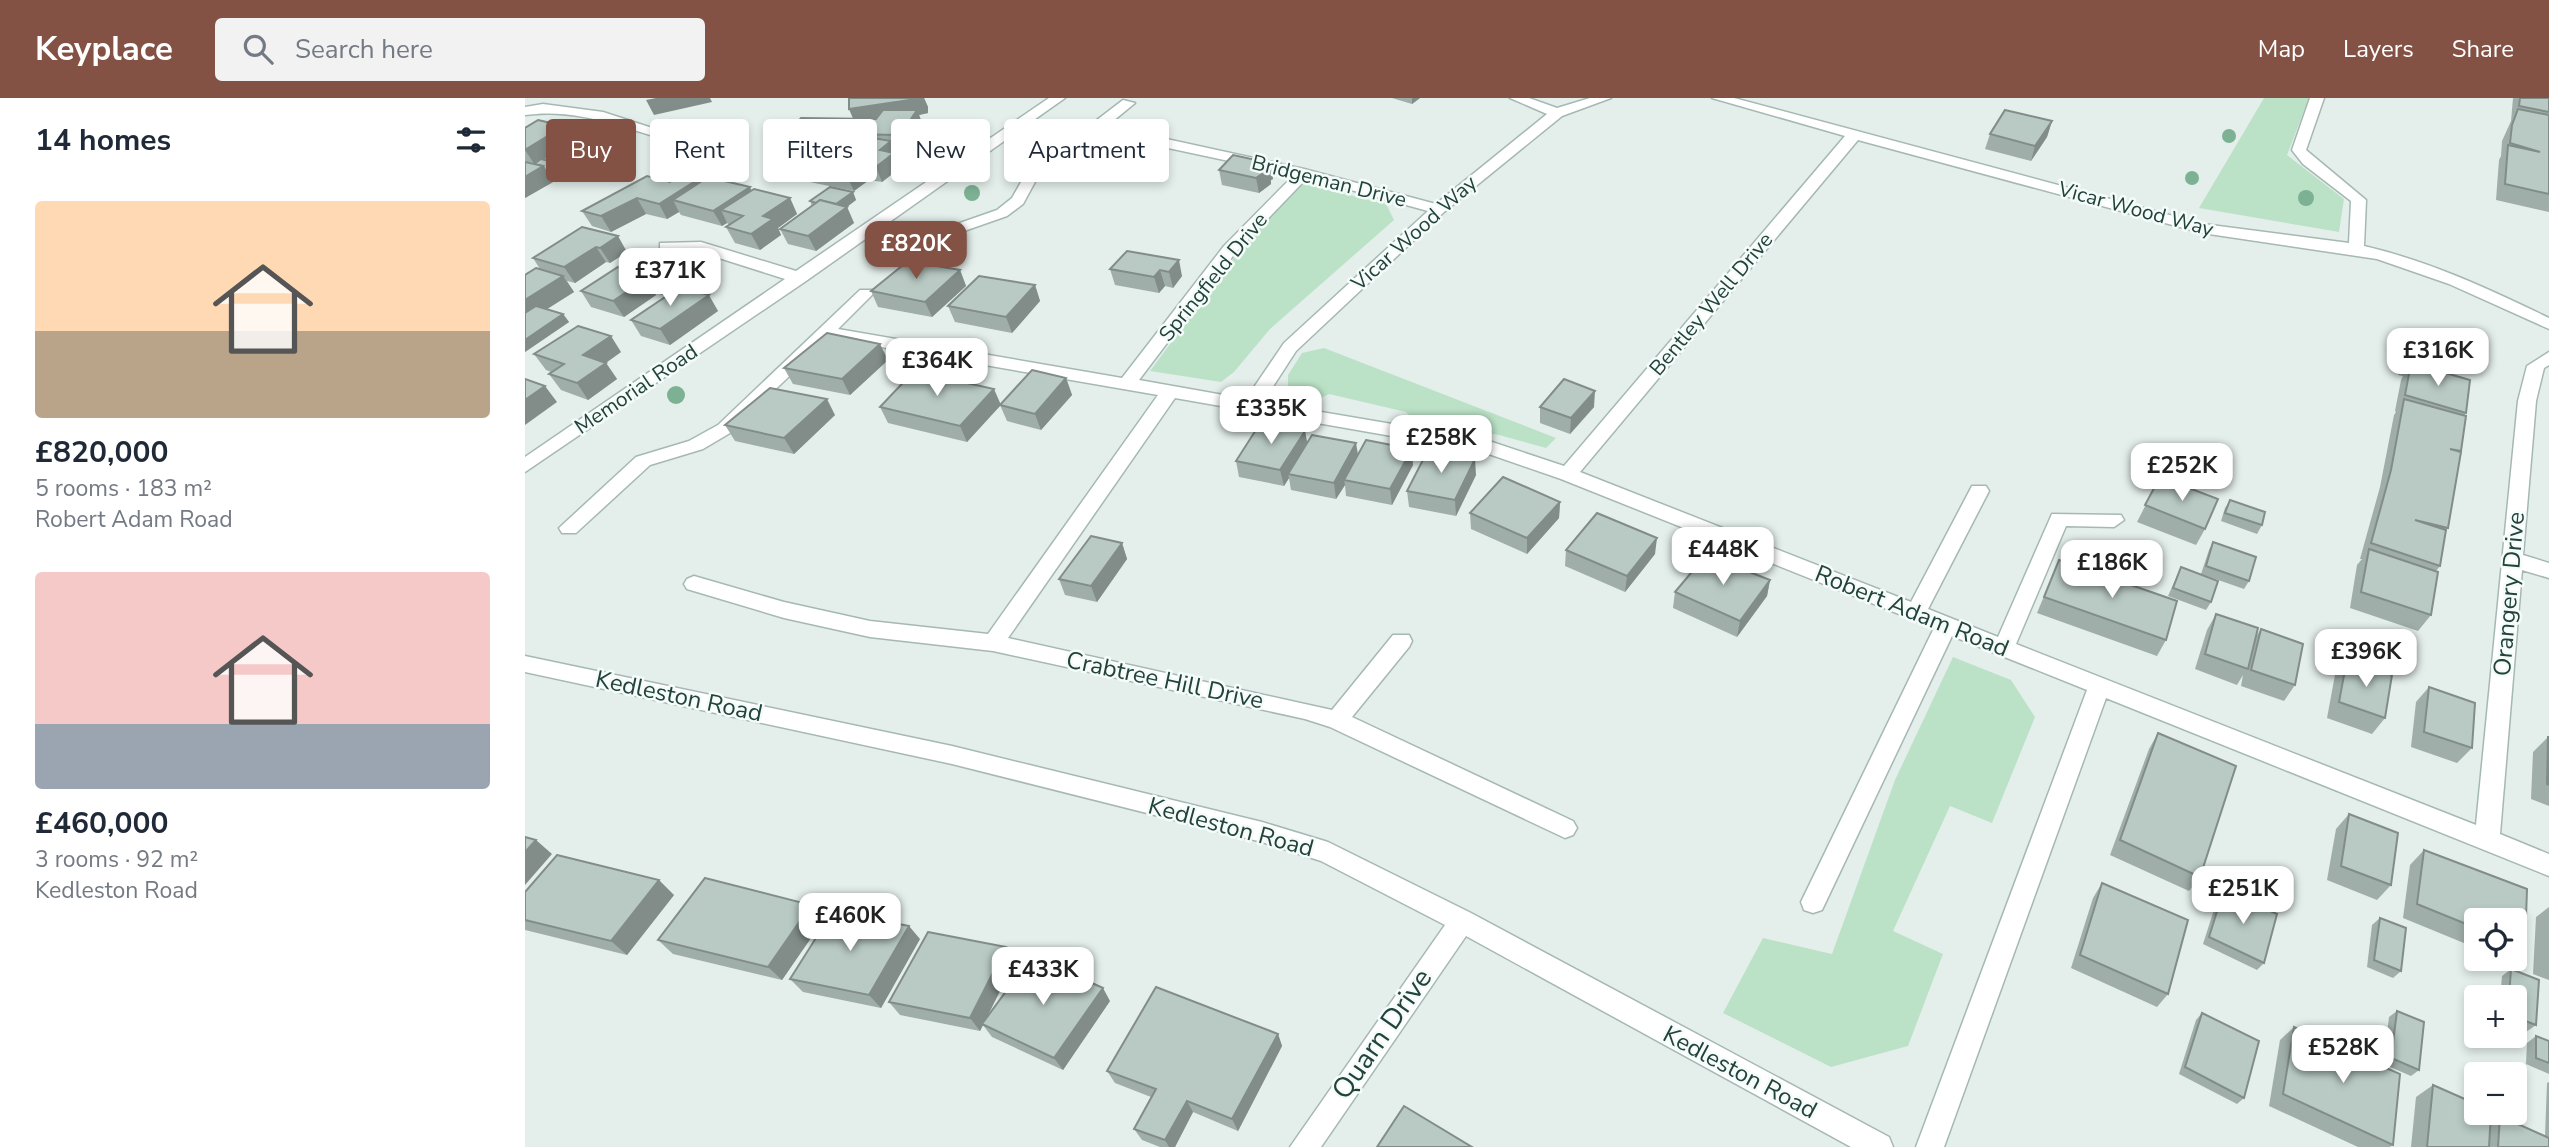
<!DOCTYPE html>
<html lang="en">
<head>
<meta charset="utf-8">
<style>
	:root { --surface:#fff; --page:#f2f2f3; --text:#1f2937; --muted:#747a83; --accent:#835244 }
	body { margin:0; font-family:"Nunito Sans",sans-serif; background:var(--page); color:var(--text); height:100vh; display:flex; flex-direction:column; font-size:26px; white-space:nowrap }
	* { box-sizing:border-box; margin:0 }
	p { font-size:23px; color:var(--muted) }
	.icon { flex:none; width:38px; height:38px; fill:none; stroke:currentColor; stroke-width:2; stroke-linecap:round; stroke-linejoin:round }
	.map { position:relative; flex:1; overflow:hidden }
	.drawer { display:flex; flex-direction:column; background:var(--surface); width:525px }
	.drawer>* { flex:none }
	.banner { position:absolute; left:21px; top:21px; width:665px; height:63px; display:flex; gap:14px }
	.fabs { position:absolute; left:1939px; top:810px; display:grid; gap:14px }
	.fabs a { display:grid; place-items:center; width:63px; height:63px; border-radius:7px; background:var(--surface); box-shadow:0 4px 10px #0003; font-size:35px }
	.price { position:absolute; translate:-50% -60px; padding:0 16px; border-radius:14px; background:#fff; color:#222; font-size:23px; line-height:46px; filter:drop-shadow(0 2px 4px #0008) }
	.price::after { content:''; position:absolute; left:50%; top:42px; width:21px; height:16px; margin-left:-10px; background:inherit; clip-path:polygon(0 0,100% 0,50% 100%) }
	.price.current { background:var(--accent); color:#fff }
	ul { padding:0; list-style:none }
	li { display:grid; align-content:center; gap:14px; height:371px; padding:0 35px }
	li span { display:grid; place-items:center; height:217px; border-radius:7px; color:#555 }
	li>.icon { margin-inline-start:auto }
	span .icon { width:126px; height:126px; fill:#fffc; stroke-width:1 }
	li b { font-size:30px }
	h2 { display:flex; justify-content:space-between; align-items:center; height:84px; padding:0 35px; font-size:30px }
	.pill { padding:0 24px; border-radius:7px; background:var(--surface); box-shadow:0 4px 10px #0003; font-size:24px; line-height:63px }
	.pill.current { background:var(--accent); color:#fff }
	header { display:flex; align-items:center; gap:42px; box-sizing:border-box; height:98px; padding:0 35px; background:var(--accent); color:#fff }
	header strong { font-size:33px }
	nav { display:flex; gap:38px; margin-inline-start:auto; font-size:24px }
	.search { width:490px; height:63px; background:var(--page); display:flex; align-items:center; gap:18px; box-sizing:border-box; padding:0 24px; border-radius:7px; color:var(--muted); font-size:26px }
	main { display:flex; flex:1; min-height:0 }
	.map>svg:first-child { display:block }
	.green { fill:#bbe2c7 }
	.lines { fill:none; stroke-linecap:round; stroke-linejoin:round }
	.minor-casing { stroke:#a6b8b3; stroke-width:3 }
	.minor { fill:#fff; fill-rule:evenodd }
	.tree { fill:#7cb194 }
	.wall { fill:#9faea9 }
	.shaded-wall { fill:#828d89 }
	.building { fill:#b9cac4; stroke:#828d89; stroke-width:2 }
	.labels { text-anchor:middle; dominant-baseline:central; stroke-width:5; stroke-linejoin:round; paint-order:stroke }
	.far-street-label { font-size:21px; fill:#21433b; stroke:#f5fbf8 }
	.street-label { font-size:24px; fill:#21433b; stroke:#f5fbf8 }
	.near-street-label { font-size:28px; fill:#21433b; stroke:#f5fbf8 }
</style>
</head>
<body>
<header>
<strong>Keyplace</strong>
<div class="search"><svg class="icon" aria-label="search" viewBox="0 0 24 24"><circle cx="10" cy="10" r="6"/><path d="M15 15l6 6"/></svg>Search here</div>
<nav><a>Map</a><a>Layers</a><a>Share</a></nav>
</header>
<main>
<section class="drawer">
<h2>14 homes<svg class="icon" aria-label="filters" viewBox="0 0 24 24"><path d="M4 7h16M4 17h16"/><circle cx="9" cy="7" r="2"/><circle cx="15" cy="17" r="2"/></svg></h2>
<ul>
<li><span style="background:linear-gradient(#ffd9b3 60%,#b9a48a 0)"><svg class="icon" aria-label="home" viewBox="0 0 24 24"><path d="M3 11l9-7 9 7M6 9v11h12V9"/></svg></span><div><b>£820,000</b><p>5 rooms · 183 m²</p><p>Robert Adam Road</p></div></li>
<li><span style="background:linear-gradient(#f6c9c9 70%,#9aa5b1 0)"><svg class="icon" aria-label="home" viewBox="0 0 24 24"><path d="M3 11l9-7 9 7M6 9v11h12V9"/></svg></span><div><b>£460,000</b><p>3 rooms · 92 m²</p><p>Kedleston Road</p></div></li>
</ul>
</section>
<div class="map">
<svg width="2024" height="1049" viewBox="0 0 2024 1049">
	<rect width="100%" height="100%" fill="#e4efeb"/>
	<g class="green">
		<polygon points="1739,0 1784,0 1762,57 1819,101 1814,134 1674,110"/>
		<polygon points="776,85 861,106 869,122 745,231 709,274 696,284 625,273 725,138"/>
		<polygon points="799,250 1031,340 1021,350 974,337 889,322 881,314 804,296 784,306 763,289 763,277 777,255"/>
		<polygon points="1428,559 1486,582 1510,619 1467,725 1425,708 1368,833 1418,856 1383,948 1306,969 1198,915 1238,840 1307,856 1370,682"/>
	</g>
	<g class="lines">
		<defs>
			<g id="minor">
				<polygon points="524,0 540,0 281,183 0,374 0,359 260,181 175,154 135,151 135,145 176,144 271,173"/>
				<path d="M985,0h19l28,10 33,-10h21l-49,18 -118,96 -148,139 -33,51 223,38 78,26 281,-330 -133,-38h22l469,126 146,19 2,-42 -48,-37 -11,-14 18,-52h14l-18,52 60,50 -2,46c65,15 125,43 185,72v11l-100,-45 -72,-25 -175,-26 -344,-93 -278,332 331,130 61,-116h14l3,5 -61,118 70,28 54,-123 69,1 3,5 -10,7 -48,-1 -50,118 460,181 42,-424 9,-35 22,-14v13l-5,3 -8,33 -13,154 26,8v15l-27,-8 -22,264 49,20v22l-443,-178 -162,449h-28l171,-457 -135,-54 -130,274 -9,3 -9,-3 -3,-8 133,-274 -373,-149 -78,-27 -308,-54 -167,240 324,72 61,-75h16l3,6 -3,6 -57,70 221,104 4,7 -4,7 -8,3 -235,-111 -25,-8 -312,-68 -123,-14 -86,-19 -97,-29 -3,-5 3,-5 7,-3 90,26 86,19 118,13 170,-239 -329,-57 -99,95 -27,16 -53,16 -74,68h-14l-3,-5 77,-71 53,-16 29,-16 142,-135h12l2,3 -36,36 284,49 102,-132 70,-71 -196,-42 -62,47 -13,24 -16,12 -40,14 -31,19 -6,2 -8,-5 35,-22 40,-14 15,-12 13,-23 98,-75 12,3 -28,23 197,43 132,35 111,-90zM782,80l121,33 -144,132 -38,56 -107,-19 97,-128z"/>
				<path d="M18,6l60,8 86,28 -7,4c-52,-13 -102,-37 -157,-29v-8z"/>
				<polygon points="0,558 427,648 737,724 803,744 946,815 1364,1039 1368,1049 1326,1049 941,838 796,1049 765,1049 920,827 796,763 737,744 427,666 0,574"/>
			</g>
		</defs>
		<use href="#minor" class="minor-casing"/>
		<use href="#minor" class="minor"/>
	</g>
	<g class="tree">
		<circle cx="1704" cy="38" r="7"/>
		<circle cx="1667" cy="80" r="7"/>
		<circle cx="447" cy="95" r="8"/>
		<circle cx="1781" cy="100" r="8"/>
		<circle cx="151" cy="297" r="9"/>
	</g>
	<g class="wall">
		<polygon points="324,0 399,0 403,9 403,15 394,17 398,27 381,52 370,52 373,59 371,60 375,70 357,84 344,82 329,93 250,77 242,62 315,59 326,51 271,51 264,35 328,21 324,11"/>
		<polygon points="867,0 895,0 887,6"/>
		<polygon points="1988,0 2024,0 2024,114 1971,102 1974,62 1976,58 1977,43 1986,23"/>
		<polygon points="1527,23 1522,39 1506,63 1460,51 1465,36"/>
		<polygon points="0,30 49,43 18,62 44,75 33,82 25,80 28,84 0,100"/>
		<polygon points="745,65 748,81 746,82 746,86 734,95 697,87 694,72"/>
		<polygon points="145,84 174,85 226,92 265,100 272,116 253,130 256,137 235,152 210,145 201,129 204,127 202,125 197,128 156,117 154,114 142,121 121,116 86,134 67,128 57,113"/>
		<polygon points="328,94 331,102 322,109 329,125 291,153 263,146 255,131 287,108 285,103"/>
		<polygon points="57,129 102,154 85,165 81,164 50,185 42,183 49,194 22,211 38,216 44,224 0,254 0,177 15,171 8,160"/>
		<polygon points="602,153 657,178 648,190 640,188 634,195 590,187 585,171"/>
		<polygon points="435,172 441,188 407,219 353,209 346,193"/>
		<polygon points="186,179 191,187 180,196 193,213 145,247 116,238 106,222 142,198 130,195 131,197 99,219 66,209 56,193 120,180"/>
		<polygon points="510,187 515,203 487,235 430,224 423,208"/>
		<polygon points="96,254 81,265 92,281 63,302 36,292 24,276 26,274 21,272 9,256"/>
		<polygon points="1880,260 1941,315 1939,318 1936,353 1923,430 1921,433 1915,468 1911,473 1906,517 1893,533 1825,510 1832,467 1837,461 1835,461 1855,389 1869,317 1871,314 1870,313 1876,282 1878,278 1873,277 1874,268"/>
		<polygon points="363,262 325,297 268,286 259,270"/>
		<polygon points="541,280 547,297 516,332 482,323 475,307 442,344 363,325 355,309 476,307"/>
		<polygon points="1015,309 1069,309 1045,336 1015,325"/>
		<polygon points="310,317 269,356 210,343 200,327"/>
		<polygon points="780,333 782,345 833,357 888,367 867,407 821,398 820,387 811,401 766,392 764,380 759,388 714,379 711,363"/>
		<polygon points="951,377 931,418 884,409 882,393"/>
		<polygon points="1635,379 1680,431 1671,447 1612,424"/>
		<polygon points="1705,402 1737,427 1732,436 1696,423 1700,410"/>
		<polygon points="1035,404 1034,420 1002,456 946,431 945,415"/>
		<polygon points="1688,444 1724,483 1719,491 1676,476 1684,452"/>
		<polygon points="597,445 602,461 572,504 540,497 534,481"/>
		<polygon points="1041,452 1130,456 1100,494 1040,468"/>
		<polygon points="1534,462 1641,542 1632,558 1512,515"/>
		<polygon points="1656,469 1686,504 1681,512 1643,498"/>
		<polygon points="1245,482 1242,498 1212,539 1148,510 1150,494"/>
		<polygon points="1691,516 1730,540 1736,531 1770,587 1759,603 1716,588 1718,577 1712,587 1670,571 1682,532"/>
		<polygon points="1822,561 1860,620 1847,636 1802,620 1810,577"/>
		<polygon points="1904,589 1947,650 1932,665 1886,649 1891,604"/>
		<polygon points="1633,635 1675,779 1664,793 1585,757 1624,651"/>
		<polygon points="2023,639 2024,639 2024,708 2006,701 2008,654"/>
		<polygon points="1824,716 1866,787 1852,802 1802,782 1811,731"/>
		<polygon points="1899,752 2002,791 2000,849 1990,857 1990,822 1951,822 1951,850 1878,820 1885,767"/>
		<polygon points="1577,785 1643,896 1632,909 1546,870 1568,800"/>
		<polygon points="1699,791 1739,865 1732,872 1678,846 1693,799"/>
		<polygon points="0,794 149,797 102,857 0,832"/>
		<polygon points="2024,809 2024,882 2008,876 2011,819"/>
		<polygon points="1855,820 1876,873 1868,880 1842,869 1847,827"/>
		<polygon points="299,821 257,882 148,856 133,842"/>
		<polygon points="395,841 356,910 278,894 265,881"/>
		<polygon points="481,849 490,863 463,917 585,903 538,972 467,939 458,927 455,933 375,917 364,904"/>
		<polygon points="1986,871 2011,927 2001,934 1990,929 1990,900 1975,900 1977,878"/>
		<polygon points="1872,913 1894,972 1886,978 1858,966 1864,919"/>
		<polygon points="1677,915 1719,1000 1712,1006 1654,976 1671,922"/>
		<polygon points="1769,929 1868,1047 1865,1049 1833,1049 1744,1008 1755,942"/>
		<polygon points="753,936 757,948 713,1033 668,1014 650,1049 635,1049 617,1042 609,1031 626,999 590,985 582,973"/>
		<polygon points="2011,938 2024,943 2024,976 2001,966 2002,945"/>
		<polygon points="2024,984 2024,1049 1886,1049 1891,999 1908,987 1965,1024 1975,1018 2020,1038 2022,985"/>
	</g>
	<g class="shaded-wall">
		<polygon points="131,0 185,0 187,4 129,17 121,2"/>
		<polygon points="399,0 403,9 403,15 394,17 398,27 381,52 375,37 331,26 324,11"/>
		<polygon points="887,0 895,0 887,6"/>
		<polygon points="1527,23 1522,39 1506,63 1510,48"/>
		<polygon points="39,28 49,43 10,67 0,52"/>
		<polygon points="366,43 373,59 371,60 375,70 357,84 351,69 355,52"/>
		<polygon points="745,65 748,81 746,82 746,86 734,95 731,80"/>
		<polygon points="337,66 344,82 329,93 322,78"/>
		<polygon points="39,67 44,75 33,82 28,74"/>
		<polygon points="18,68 28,84 0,100 0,79"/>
		<polygon points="172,82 180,97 148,102 154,114 142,121 134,106"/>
		<polygon points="225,89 232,105 196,112 202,125 197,128 188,113"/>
		<polygon points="328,94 331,102 311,117 308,109"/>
		<polygon points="112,100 121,116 86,134 76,118"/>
		<polygon points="265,100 272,116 253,130 256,137 235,152 226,136 238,118"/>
		<polygon points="322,109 329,125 291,153 283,138"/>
		<polygon points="93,138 102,154 85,165 75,150"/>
		<polygon points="71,149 81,164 50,185 39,169"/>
		<polygon points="654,162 657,178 648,190 644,174"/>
		<polygon points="435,172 441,188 407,219 400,204"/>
		<polygon points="635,172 640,188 634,195 629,179"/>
		<polygon points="38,178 49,194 0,225 0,202"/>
		<polygon points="186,179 191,187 168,204 164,196"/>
		<polygon points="121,181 131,197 99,219 88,203"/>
		<polygon points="510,187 515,203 487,235 481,219"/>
		<polygon points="184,197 193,213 145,247 135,231"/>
		<polygon points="38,216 44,224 0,254 0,242"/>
		<polygon points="86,238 96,254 69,273 58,257"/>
		<polygon points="355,246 363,262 325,297 317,281"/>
		<polygon points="81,265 92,281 63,302 52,285"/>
		<polygon points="541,280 547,297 516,332 510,316"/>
		<polygon points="20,288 32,304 0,327 0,302"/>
		<polygon points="469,291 476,307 442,344 435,328"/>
		<polygon points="1070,293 1069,309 1045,336 1046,320"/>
		<polygon points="302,301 310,317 269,356 259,340"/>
		<polygon points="780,333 783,349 763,376 764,380 759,388 755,372"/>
		<polygon points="831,345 834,362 819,382 820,387 811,401 809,385"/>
		<polygon points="887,351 888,367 867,407 865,391"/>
		<polygon points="950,361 951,377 931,418 930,402"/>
		<polygon points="1035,404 1034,420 1002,456 1002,440"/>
		<polygon points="1132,440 1130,456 1100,494 1102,478"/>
		<polygon points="597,445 602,461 572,504 566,488"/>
		<polygon points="1245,482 1242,498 1212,539 1215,523"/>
		<polygon points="11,742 27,756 0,787 0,754"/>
		<polygon points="134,782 149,797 102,857 86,843"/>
		<polygon points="286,807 299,821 257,882 243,869"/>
		<polygon points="384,828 395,841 356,910 344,897"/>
		<polygon points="481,849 490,863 455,933 445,920"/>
		<polygon points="578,890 585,903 538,972 529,960"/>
		<polygon points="753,936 757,948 713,1033 707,1021"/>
		<polygon points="662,1003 668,1014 650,1049 644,1049 640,1042"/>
	</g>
	<g class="building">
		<polygon points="324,0 398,0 324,11"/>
		<polygon points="1995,0 2024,0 2024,14 1994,8"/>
		<polygon points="1993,11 2024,17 2024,96 1980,86 1983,47 2015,54 1985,45 1987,27"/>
		<polygon points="358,12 392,12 375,37 264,35 276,20 351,21"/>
		<polygon points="1480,12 1527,23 1510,48 1465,36"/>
		<polygon points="13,22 39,28 0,52 0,30"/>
		<polygon points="342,39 366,43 355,52 369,55 351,69 337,66 322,78 242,62 261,49 315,59"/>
		<polygon points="708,57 745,65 740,70 744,71 731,80 694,72"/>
		<polygon points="16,61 39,67 28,74 20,72 18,68 9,66"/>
		<polygon points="0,64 18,68 0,79"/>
		<polygon points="156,77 172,82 134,106 112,100 76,118 57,113 122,78 145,84"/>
		<polygon points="180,81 191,81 225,89 188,113 148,102"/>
		<polygon points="305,89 328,94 311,106 295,102 291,105 285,103"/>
		<polygon points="229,91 265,100 238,118 248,121 226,136 201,129 218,118 196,112"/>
		<polygon points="295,102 322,109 283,138 255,131"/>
		<polygon points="57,129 93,138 75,150 71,149 39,169 8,160"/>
		<polygon points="602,153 654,162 644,174 635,172 629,179 585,171"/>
		<polygon points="383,163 435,172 400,204 346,193"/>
		<polygon points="138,167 186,179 168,192 155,189 150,193 125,186 121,181 120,180"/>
		<polygon points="93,169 121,181 88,203 56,193"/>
		<polygon points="11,170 38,178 0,202 0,177"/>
		<polygon points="454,178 510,187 481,219 423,208"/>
		<polygon points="155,189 184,197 135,231 106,222"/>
		<polygon points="11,208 38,216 0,242 0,215"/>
		<polygon points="53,228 86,238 58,257 81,265 52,285 24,276 39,266 9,256"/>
		<polygon points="302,235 355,246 317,281 259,270"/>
		<polygon points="1880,260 1919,271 1919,275 1886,265 1883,270 1878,269"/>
		<polygon points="1886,265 1945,282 1941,315 1880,297"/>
		<polygon points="507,272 541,280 510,316 475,307"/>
		<polygon points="389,273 469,291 435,328 355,309"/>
		<polygon points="0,281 20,288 0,302"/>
		<polygon points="1039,281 1070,293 1046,320 1015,309"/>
		<polygon points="245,290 302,301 259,340 200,327"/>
		<polygon points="1879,301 1941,318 1936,353 1925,351 1936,354 1923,430 1890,422 1921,432 1915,468 1846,445 1866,372"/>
		<polygon points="736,324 780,333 755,372 711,363"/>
		<polygon points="787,337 831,345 809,385 763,376"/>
		<polygon points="841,342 887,351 865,391 819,382"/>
		<polygon points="903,352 950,361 930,402 882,393"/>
		<polygon points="978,379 1035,404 1002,440 945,415"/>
		<polygon points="1635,379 1693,401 1680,431 1620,407"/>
		<polygon points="1705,402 1740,414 1737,427 1700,415"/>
		<polygon points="1072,415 1132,440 1102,478 1041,452"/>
		<polygon points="566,438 597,445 566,488 534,481"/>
		<polygon points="1688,444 1731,459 1724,483 1681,468"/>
		<polygon points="1844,451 1913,474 1906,517 1836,494"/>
		<polygon points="1181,457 1245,482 1215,523 1150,494"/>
		<polygon points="1534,462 1652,503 1641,542 1519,499"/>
		<polygon points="1656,469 1693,483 1686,504 1648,490"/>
		<polygon points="1691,516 1733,530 1723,571 1680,556"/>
		<polygon points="1736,531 1778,546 1770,587 1726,572"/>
		<polygon points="1822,561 1867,577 1860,620 1814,604"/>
		<polygon points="1904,589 1950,605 1947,650 1899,634"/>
		<polygon points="1633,635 1711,668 1675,779 1595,742"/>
		<polygon points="2023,639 2024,639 2024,687 2022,686"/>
		<polygon points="1824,716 1873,735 1866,787 1816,768"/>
		<polygon points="0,739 11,742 0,754"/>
		<polygon points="1899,752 2002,791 2000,849 1990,845 1990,822 1951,822 1951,830 1892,806"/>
		<polygon points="32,757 134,782 86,843 0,822 0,794"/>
		<polygon points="180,780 286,807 243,869 133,842"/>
		<polygon points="1577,785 1663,822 1643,896 1555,857"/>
		<polygon points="1699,791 1752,816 1739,865 1684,839"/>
		<polygon points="308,813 384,828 344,897 265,881"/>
		<polygon points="1855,820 1881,830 1876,873 1849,862"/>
		<polygon points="403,834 481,849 445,920 364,904"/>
		<polygon points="507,858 578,890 529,960 457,926"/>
		<polygon points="1986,871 2014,882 2011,927 1990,919 1990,900 1984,900"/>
		<polygon points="631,889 753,936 707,1021 662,1003 640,1042 609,1031 631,991 582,973"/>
		<polygon points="1872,913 1899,924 1894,972 1866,960"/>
		<polygon points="1677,915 1734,943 1719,1000 1660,969"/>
		<polygon points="1769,929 1875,976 1868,1047 1758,996"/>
		<polygon points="2011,938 2024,943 2024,965 2011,960"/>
		<polygon points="1908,987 1951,1006 1951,1015 1966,1015 1964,1049 1902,1049"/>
		<polygon points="879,1008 947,1049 852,1049"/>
		<polygon points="1975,1018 2024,1040 2024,1049 1973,1049"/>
	</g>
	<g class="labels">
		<g class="far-street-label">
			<text transform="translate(804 83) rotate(14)">Bridgeman Drive</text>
			<text transform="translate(1611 111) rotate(15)">Vicar Wood Way</text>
			<text transform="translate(889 135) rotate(-42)">Vicar Wood Way</text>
			<text transform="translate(688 179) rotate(-51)">Springfield Drive</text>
			<text transform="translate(1186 206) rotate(-50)">Bentley Well Drive</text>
			<text transform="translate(111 291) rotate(-34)">Memorial Road</text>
		</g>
		<g class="street-label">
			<text transform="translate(1984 496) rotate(-85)">Orangery Drive</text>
			<text transform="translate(1387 513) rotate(22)">Robert Adam Road</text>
			<text transform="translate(640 582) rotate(12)">Crabtree Hill Drive</text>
			<text transform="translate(154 598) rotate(12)">Kedleston Road</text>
			<text transform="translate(706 729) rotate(15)">Kedleston Road</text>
			<text transform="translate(1215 974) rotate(28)">Kedleston Road</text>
		</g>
		<g class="near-street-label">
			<text transform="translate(857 936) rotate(-55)">Quarn Drive</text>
		</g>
	</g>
</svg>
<div class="fabs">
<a><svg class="icon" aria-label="locate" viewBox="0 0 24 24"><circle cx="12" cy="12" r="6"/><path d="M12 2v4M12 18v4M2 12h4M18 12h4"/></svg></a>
<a>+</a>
<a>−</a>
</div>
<b class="price current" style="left:391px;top:183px">£820K</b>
<b class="price" style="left:145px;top:210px">£371K</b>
<b class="price" style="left:1913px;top:290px">£316K</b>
<b class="price" style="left:412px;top:300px">£364K</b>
<b class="price" style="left:746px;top:348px">£335K</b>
<b class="price" style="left:916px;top:377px">£258K</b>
<b class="price" style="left:1657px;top:405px">£252K</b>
<b class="price" style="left:1198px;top:489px">£448K</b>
<b class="price" style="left:1587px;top:502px">£186K</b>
<b class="price" style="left:1841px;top:591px">£396K</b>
<b class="price" style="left:1718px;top:828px">£251K</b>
<b class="price" style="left:325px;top:855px">£460K</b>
<b class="price" style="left:518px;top:909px">£433K</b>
<b class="price" style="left:1818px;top:987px">£528K</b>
<div class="banner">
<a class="pill current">Buy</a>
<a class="pill">Rent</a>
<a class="pill">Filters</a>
<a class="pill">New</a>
<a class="pill">Apartment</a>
</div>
</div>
</main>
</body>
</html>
